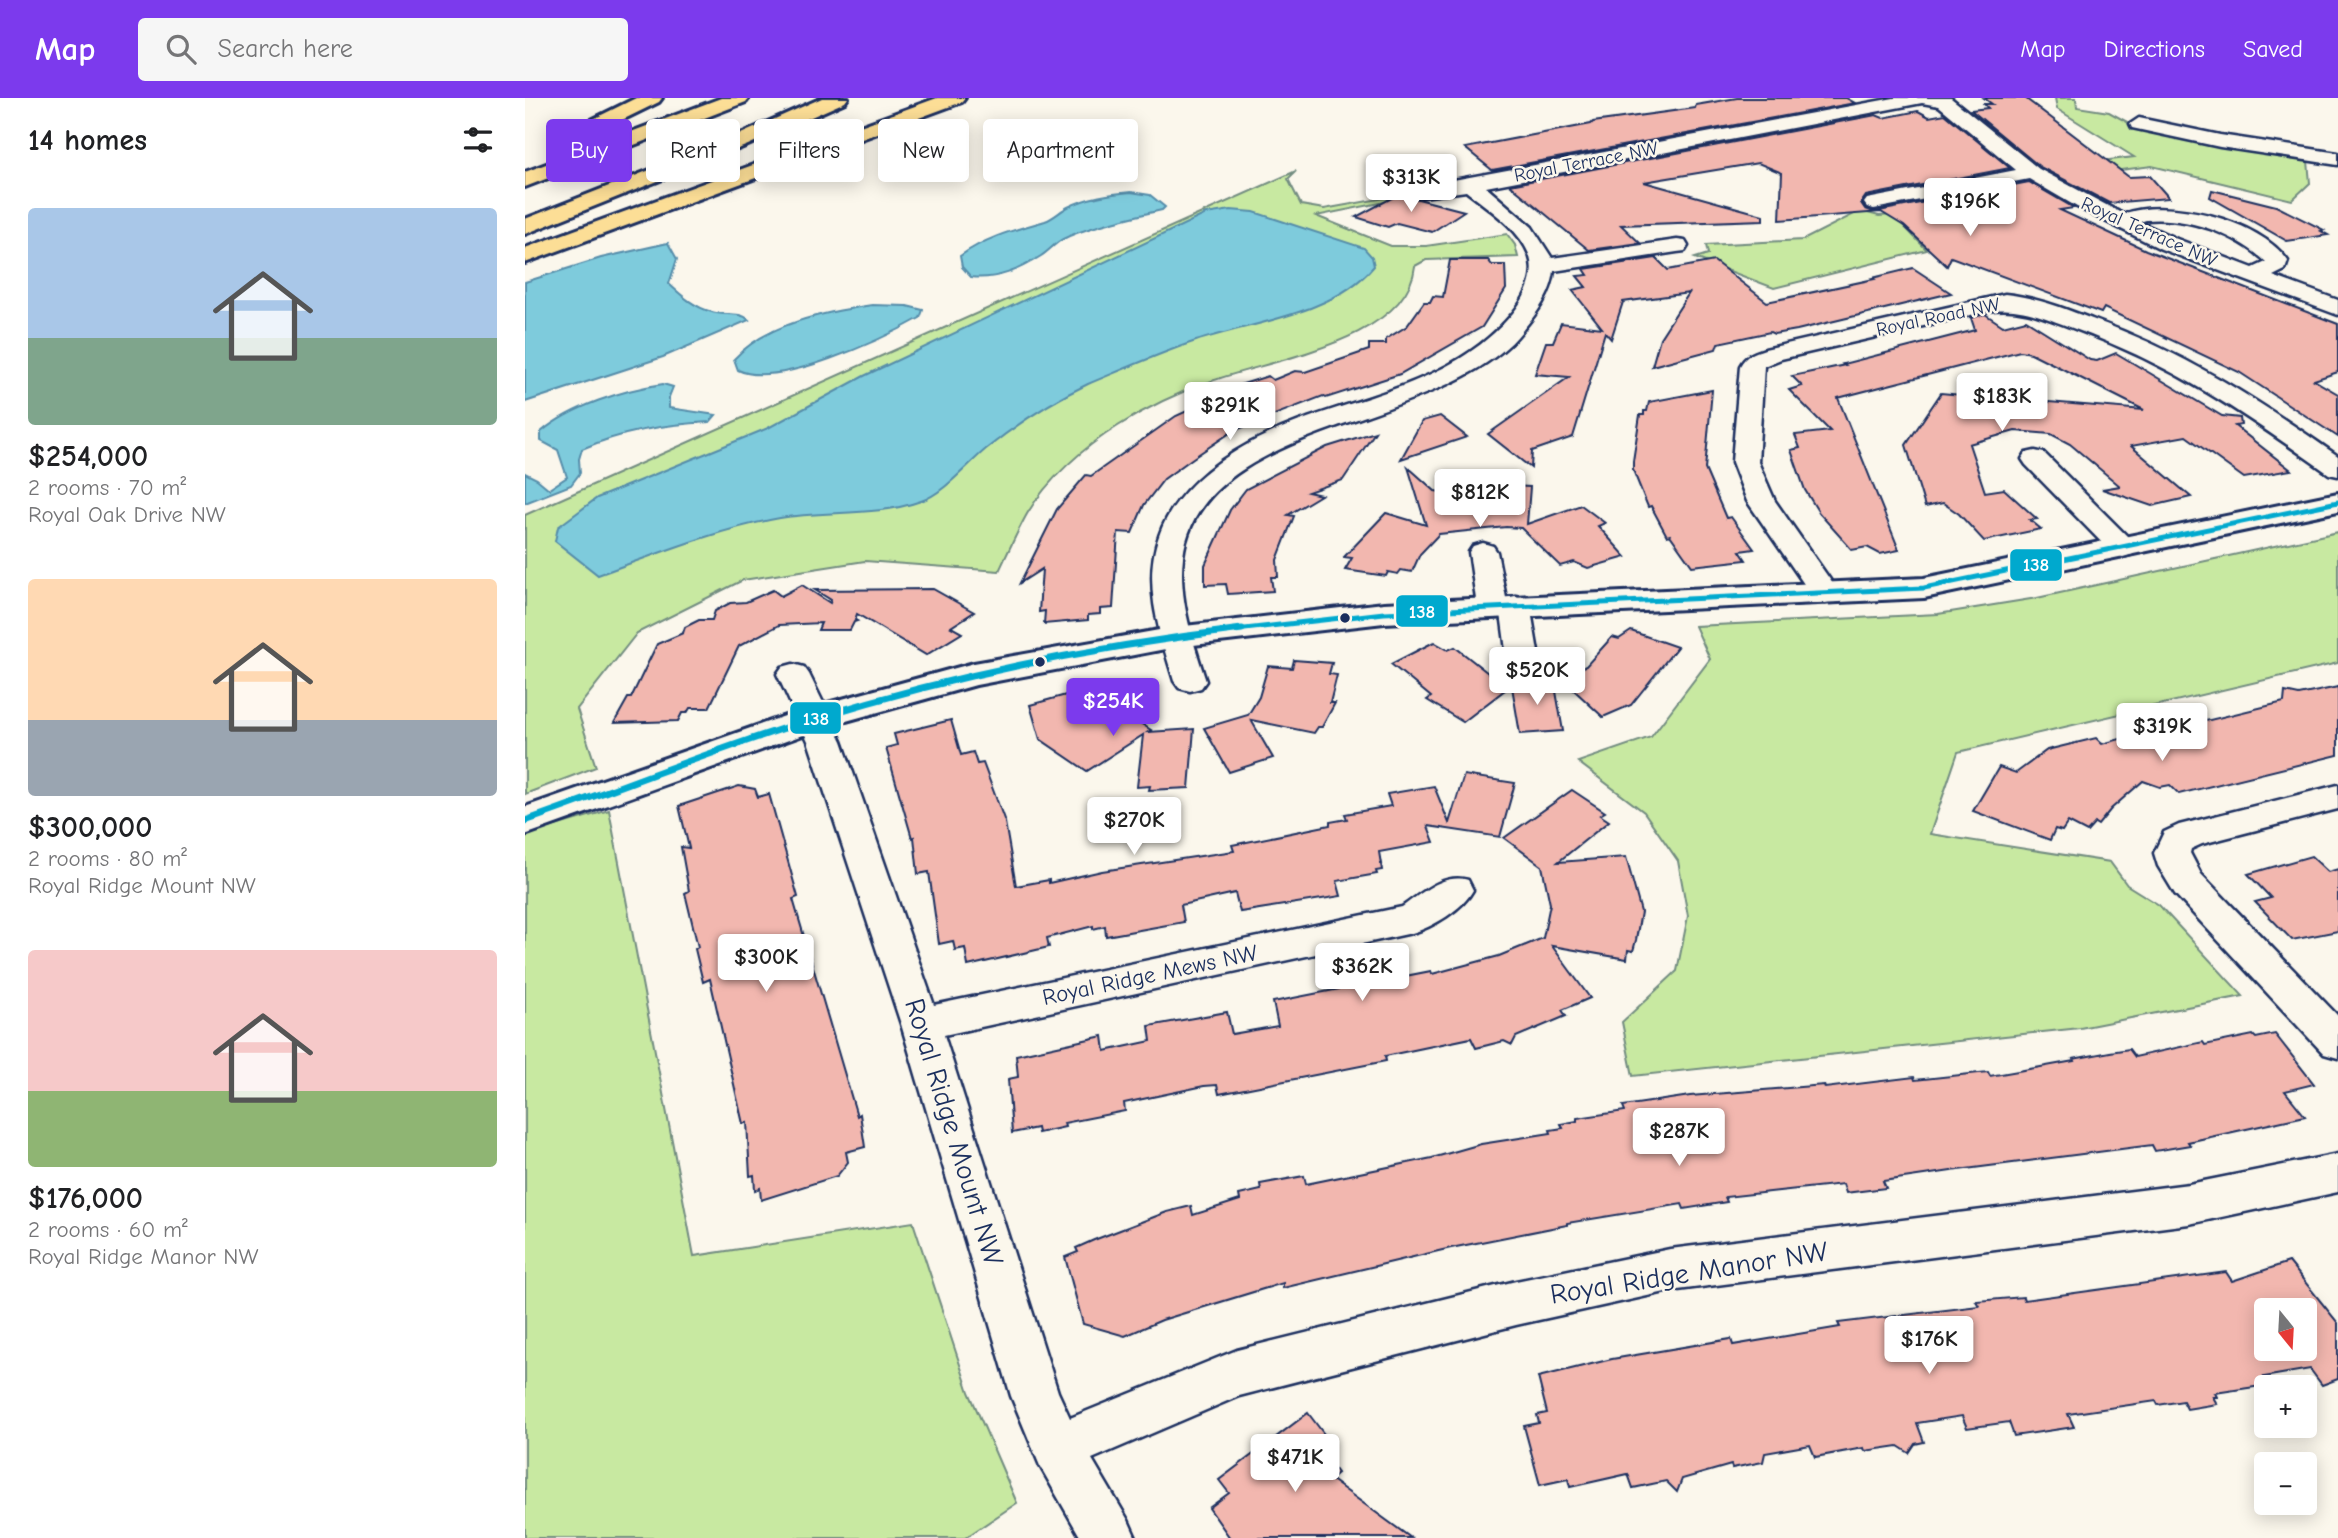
<!DOCTYPE html>
<html lang="en">
<head>
<meta charset="utf-8">
<style>
	:root { --surface:#fff; --page:#f6f6f6; --text:#202124; --muted:#757577; --accent:#7c3aed }
	body { margin:0; font-family:"Comic Neue",sans-serif; background:var(--page); color:var(--text); height:100vh; display:flex; flex-direction:column; font-size:26px; white-space:nowrap }
	* { box-sizing:border-box; margin:0 }
	p { font-size:23px; color:var(--muted) }
	.icon { flex:none; width:38px; height:38px; fill:none; stroke:currentColor; stroke-width:2; stroke-linecap:round; stroke-linejoin:round }
	.map { position:relative; flex:1; overflow:hidden }
	.side { display:flex; flex-direction:column; background:var(--surface); width:525px }
	.side>* { flex:none }
	.hud { position:absolute; left:21px; top:21px; width:665px; height:63px; display:flex; gap:14px }
	.needle { width:46px; rotate:162deg }
	.tools { position:absolute; left:1729px; top:1200px; display:grid; gap:14px }
	.tools a { display:grid; place-items:center; width:63px; height:63px; border-radius:7px; background:var(--surface); box-shadow:0 4px 18px #0003; font-size:35px }
	.price { position:absolute; translate:-50% -60px; padding:0 16px; border-radius:7px; background:#fff; color:#222; font-size:23px; line-height:46px; filter:drop-shadow(0 2px 4px #0008) }
	.price::after { content:''; position:absolute; left:50%; top:42px; width:21px; height:16px; margin-left:-10px; background:inherit; clip-path:polygon(0 0,100% 0,50% 100%) }
	.price.active { background:var(--accent); color:#fff }
	ul { padding:0; list-style:none }
	li { display:grid; align-content:center; gap:14px; height:371px; padding:0 28px }
	li span { display:grid; place-items:center; height:217px; border-radius:7px; color:#555 }
	li>.icon { margin-inline-start:auto }
	span .icon { width:126px; height:126px; fill:#fffc; stroke-width:1 }
	li b { font-size:30px }
	h2 { display:flex; justify-content:space-between; align-items:center; height:84px; padding:0 28px; font-size:30px }
	.pill { padding:0 24px; border-radius:7px; background:var(--surface); box-shadow:0 4px 18px #0003; font-size:24px; line-height:63px }
	.pill.active { background:var(--accent); color:#fff }
	header { display:flex; align-items:center; gap:42px; box-sizing:border-box; height:98px; padding:0 35px; background:var(--accent); color:#fff }
	header strong { font-size:33px }
	nav { display:flex; gap:38px; margin-inline-start:auto; font-size:24px }
	.search { width:490px; height:63px; background:var(--page); display:flex; align-items:center; gap:18px; box-sizing:border-box; padding:0 24px; border-radius:7px; color:var(--muted); font-size:26px }
	main { display:flex; flex:1; min-height:0 }
	.map>svg:first-child { display:block }
	.green { fill:#c8e9a1; stroke:#728c80; stroke-width:2 }
	.water { fill:#7ecbdc; stroke:#568daa; stroke-width:2 }
	.building { fill:#f2b7af; stroke:#1b2f5e; stroke-width:2; fill-rule:evenodd }
	.lines { fill:none; stroke-linecap:round; stroke-linejoin:round }
	.minor-casing { stroke:#1b2f5e; stroke-width:5 }
	.tertiary-casing { stroke:#1b2f5e; stroke-width:6 }
	.motorway-casing { stroke:#1b2f5e; stroke-width:6 }
	.minor { fill:#fbf7ec; fill-rule:evenodd }
	.tertiary { fill:#fbf7ec; fill-rule:evenodd }
	.motorway { fill:#fcde96; fill-rule:evenodd }
	.bus-1-far1-casing { stroke:#fbf7ec; stroke-width:10 }
	.bus-1-casing { stroke:#fbf7ec; stroke-width:12 }
	.bus-1-far1 { stroke:#00a9ce; stroke-width:5 }
	.bus-1 { stroke:#00a9ce; stroke-width:7 }
	.bus-dot { fill:#1b2f5e; stroke:#fbf7ec; stroke-width:2.5 }
	.labels { text-anchor:middle; dominant-baseline:central; stroke-width:5; stroke-linejoin:round; paint-order:stroke }
	.far-street-label { font-size:19px; fill:#1b2f5e; stroke:#fbf7ec }
	.street-label { font-size:23px; fill:#1b2f5e; stroke:#fbf7ec }
	.near-street-label { font-size:28px; fill:#1b2f5e; stroke:#fbf7ec }
	.line-badge { stroke:#fbf7ec; stroke-width:2.5 }
	.badge-label { font-size:19px; text-anchor:middle; font-weight:bold; fill:#fff }
</style>
</head>
<body>
<header>
<strong>Map</strong>
<div class="search"><svg class="icon" aria-label="search" viewBox="0 0 24 24"><circle cx="10" cy="10" r="6"/><path d="M15 15l6 6"/></svg>Search here</div>
<nav><a>Map</a><a>Directions</a><a>Saved</a></nav>
</header>
<main>
<section class="side">
<h2>14 homes<svg class="icon" aria-label="filters" viewBox="0 0 24 24"><path d="M4 7h16M4 17h16"/><circle cx="9" cy="7" r="2"/><circle cx="15" cy="17" r="2"/></svg></h2>
<ul>
<li><span style="background:linear-gradient(#a9c7e8 60%,#7fa58c 0)"><svg class="icon" aria-label="home" viewBox="0 0 24 24"><path d="M3 11l9-7 9 7M6 9v11h12V9"/></svg></span><div><b>$254,000</b><p>2 rooms · 70 m²</p><p>Royal Oak Drive NW</p></div></li>
<li><span style="background:linear-gradient(#ffd9b3 65%,#9aa5b1 0)"><svg class="icon" aria-label="home" viewBox="0 0 24 24"><path d="M3 11l9-7 9 7M6 9v11h12V9"/></svg></span><div><b>$300,000</b><p>2 rooms · 80 m²</p><p>Royal Ridge Mount NW</p></div></li>
<li><span style="background:linear-gradient(#f6c9c9 65%,#8fb573 0)"><svg class="icon" aria-label="home" viewBox="0 0 24 24"><path d="M3 11l9-7 9 7M6 9v11h12V9"/></svg></span><div><b>$176,000</b><p>2 rooms · 60 m²</p><p>Royal Ridge Manor NW</p></div></li>
</ul>
</section>
<div class="map">
<svg width="1813" height="1440" viewBox="0 0 1813 1440">
	<rect width="100%" height="100%" fill="#fbf7ec"/>
	<filter id="ink" filterUnits="userSpaceOnUse"><feTurbulence type="fractalNoise" baseFrequency=".0143" numOctaves="2"/><feDisplacementMap in="SourceGraphic" scale="14" xChannelSelector="R" yChannelSelector="G"/><feConvolveMatrix kernelMatrix="1 2 1 2 8 2 1 2 1" color-interpolation-filters="sRGB"/></filter>
	<g filter="url(#ink)">
		<g class="green">
			<polygon points="1530,0 1551,0 1552,9 1584,14 1613,30 1783,63 1785,85 1767,102 1627,68 1533,80 1519,70 1609,59 1532,11"/>
			<path d="M771,73l-8,8 13,26 23,4 72,-13 4,3 -84,17 75,30h35l81,-12 8,11 3,12 -92,3 -11,6c-8,76 -148,94 -206,116 -32,11 -63,26 -91,44 -34,21 -71,54 -91,88 -10,18 -19,38 -28,57l-134,-10 -122,19 -106,53 -60,76 19,58 -71,27v-279z"/>
			<polygon points="1335,113 1354,118 1368,117 1402,152 1249,190 1170,160 1183,156 1181,147 1278,142"/>
			<polygon points="1813,434 1813,565 1433,654 1405,736 1585,764 1602,787 1634,807 1718,898 1555,930 1108,978 1097,924 1152,873 1163,818 1153,763 1119,714 1053,664 1126,639 1185,561 1170,528 1413,516 1512,500"/>
			<polygon points="84,712 169,1158 388,1124 444,1294 492,1405 440,1440 0,1440 0,737"/>
		</g>
		<g class="water">
			<path d="M606,94l19,3 15,12 -3,3c-27,6 -76,17 -99,29 -8,4 -14,12 -22,17 -22,14 -44,24 -70,21l-9,-10 -2,-11c26,-19 54,-26 85,-35 9,-3 15,-10 23,-14 20,-10 42,-13 63,-15z"/>
			<path d="M706,112l23,2 110,36 8,9 2,9c-41,49 -121,56 -178,75 -36,12 -72,28 -108,43 -36,17 -71,40 -102,65 -19,16 -43,45 -65,52 -45,16 -94,9 -141,17 -62,11 -123,36 -182,57l-43,-34 3,-14 39,-29 171,-70 96,-52 342,-162z"/>
			<path d="M143,145l9,16 -8,25c13,12 25,23 43,28 12,4 28,-1 37,8l-86,37 -138,45v-120l76,-24z"/>
			<path d="M347,207l35,1 16,4 -3,8c-37,21 -143,71 -182,52l-4,-11c33,-36 92,-47 138,-54z"/>
			<path d="M138,286l10,3 -4,10v11l47,7 -6,7c-44,2 -87,9 -128,27l-3,10 1,14 -9,12 -46,18v-30l12,6 12,10 18,-12 -9,-27 -17,-9v-9c31,-26 82,-42 122,-48z"/>
		</g>
		<g class="building">
			<polygon points="1212,0 1321,0 1330,5 967,72 940,50 1066,26 1068,24 1170,10 1171,7"/>
			<polygon points="1459,0 1500,0 1604,79 1625,78 1644,100 1584,105 1515,69 1446,12 1463,10 1459,6 1467,6"/>
			<polygon points="1393,13 1404,19 1420,16 1485,70 1341,98 1336,105 1340,111 1349,114 1504,84 1549,110 1535,112 1621,152 1813,226 1813,274 1789,282 1813,296 1813,339 1714,274 1579,210 1576,215 1426,159 1422,168 1379,128 1356,114 1255,122 1257,75 1233,65 1119,84 1238,117 1238,122 1096,127 1115,145 1064,152 985,87 1351,17 1358,20"/>
			<polygon points="1687,92 1751,108 1799,132 1796,133 1803,137 1762,143 1685,99"/>
			<polygon points="874,96 939,113 907,134 872,125 863,129 831,119"/>
			<polygon points="1131,160 1143,172 1189,163 1242,204 1349,181 1347,180 1388,170 1426,195 1272,232 1249,236 1245,234 1193,245 1191,251 1127,268 1135,240 1164,195 1098,204 1086,241 1080,234 1048,339 1007,353 1006,370 963,336 1044,279 1010,276 1021,244 1028,244 1036,225 1077,230 1047,192 1061,189 1052,178 1063,177 1059,171"/>
			<polygon points="925,162 963,162 967,167 980,167 981,191 957,229 875,276 801,300 798,298 708,333 668,360 639,381 619,407 607,435 593,434 588,510 575,511 575,516 563,517 563,522 519,526 520,513 514,514 517,471 495,485 532,411 561,377 566,378 651,318 704,294 705,290 743,278 748,282 770,273 780,274 844,252 844,246 861,246 861,241 882,228 899,204 905,204 908,198 918,199"/>
			<polygon points="1460,216 1478,228 1501,222 1565,262 1572,263 1591,255 1697,318 1715,320 1716,327 1710,328 1766,372 1719,380 1661,338 1606,348 1666,399 1627,408 1577,391 1595,388 1545,346 1526,336 1490,333 1444,346 1460,394 1479,391 1512,421 1505,422 1516,431 1459,443 1434,416 1418,405 1400,409 1381,347 1416,295 1458,299 1464,303 1501,306 1500,302 1619,312 1506,255 1495,253 1313,300 1374,452 1355,456 1342,449 1327,452 1294,415 1280,392 1266,352 1275,350 1270,337 1305,333 1264,292 1277,288 1267,278 1320,267 1318,266 1450,232 1446,220"/>
			<polygon points="1187,292 1180,371 1201,420 1206,419 1229,451 1215,453 1221,462 1167,468 1145,437 1142,438 1126,408 1123,409 1108,372 1108,363 1115,317 1119,317 1119,313 1122,313 1124,304"/>
			<polygon points="915,318 942,339 876,361 897,323"/>
			<polygon points="850,334 818,382 783,394 796,397 763,417 769,418 752,462 753,479 746,479 748,493 703,496 701,486 680,487 680,467 705,412 721,391 802,349"/>
			<polygon points="883,369 910,393 923,395 961,391 961,387 1005,389 1002,426 1056,407 1080,425 1073,428 1101,459 1063,470 1049,464 1035,468 996,430 981,429 914,436 895,456 887,474 876,472 873,476 863,474 861,478 820,472 827,460 819,459 861,415 901,427"/>
			<polygon points="277,487 305,505 306,502 290,492 408,491 449,514 426,529 437,535 401,557 332,516 330,522 332,523 329,524 325,532 293,532 296,525 254,527 214,548 184,610 165,610 162,615 157,615 153,623 89,625 103,600 106,600 132,546 158,535 160,529 174,522 187,522 190,513 205,505 221,504 248,492 256,498"/>
			<polygon points="1106,533 1152,549 1106,607 1078,619 1035,579 1061,568 1087,539 1094,541"/>
			<polygon points="909,544 923,552 930,549 963,575 985,588 938,624 902,602 906,599 866,566"/>
			<polygon points="769,562 807,565 804,576 812,577 805,605 810,605 797,629 793,629 789,635 726,622 748,660 704,674 679,630 723,617 734,599 743,568 767,570"/>
			<polygon points="1029,582 1038,633 995,636 986,583"/>
			<polygon points="1813,589 1813,657 1654,696 1645,687 1635,689 1618,683 1586,711 1573,727 1570,725 1562,734 1543,724 1537,733 1530,731 1525,742 1448,713 1474,669 1491,675 1522,652 1571,640 1577,646 1677,619 1681,623 1759,604 1760,594 1774,597"/>
			<polygon points="559,592 562,600 587,594 595,612 626,632 623,634 669,631 664,690 624,692 625,688 612,689 618,637 562,673 515,641 505,607"/>
			<polygon points="426,622 436,657 448,654 452,666 458,665 480,724 491,788 524,782 524,785 577,773 709,753 707,747 805,727 805,724 822,721 820,716 866,708 862,696 909,688 924,725 939,677 990,685 975,739 903,728 909,744 854,754 857,772 851,773 852,776 812,783 816,798 715,814 710,795 656,807 659,824 581,838 580,828 568,831 568,828 522,840 524,849 443,868 440,850 430,852 428,843 414,846 404,774 393,776 389,739 387,740 361,650 372,647 369,636"/>
			<polygon points="214,688 230,691 233,699 244,696 273,799 268,801 332,1018 335,1016 340,1049 321,1054 323,1064 312,1078 236,1102 235,1090 230,1092 229,1077 225,1078 222,1024 218,1026 185,881 178,884 170,851 173,849 160,795 164,793 156,749 164,750 154,708"/>
			<polygon points="1047,692 1080,714 1075,717 1084,723 1033,764 1101,759 1116,814 1111,842 1108,853 1103,852 1102,861 1027,848 1065,900 1037,912 1041,918 991,939 987,947 979,943 951,950 946,940 860,958 861,963 694,996 692,987 679,988 599,1005 600,1013 539,1025 540,1029 513,1035 512,1030 487,1035 483,981 493,979 491,957 578,938 580,953 626,943 624,928 702,914 707,936 753,928 748,904 906,873 907,876 974,858 1018,840 1025,806 1017,768 979,740"/>
			<polygon points="1786,758 1803,774 1813,771 1813,833 1767,842 1730,804 1746,800 1723,776"/>
			<polygon points="1750,936 1789,986 1760,993 1780,1018 1663,1044 1665,1047 1630,1053 1627,1047 1433,1072 1358,1083 1361,1090 1328,1094 1321,1095 1318,1086 1200,1099 1202,1104 1159,1111 1157,1106 1042,1125 1042,1127 926,1150 758,1190 758,1185 637,1222 600,1238 558,1226 540,1159 553,1154 551,1150 569,1142 642,1114 666,1108 668,1117 715,1102 714,1097 736,1092 735,1086 779,1078 781,1086 907,1060 956,1046 1026,1035 1025,1032 1038,1030 1036,1026 1052,1023 1052,1020 1100,1013 1098,1008 1165,998 1299,987 1300,990 1389,979 1390,982 1463,974 1465,978 1549,963 1548,961 1585,954 1604,951 1610,959 1678,944 1680,947 1728,937 1731,940"/>
			<path d="M1764,1164l49,61v56l-16,6 -12,-16 -46,8 4,8 -53,8 2,4h-4l4,7 -30,5 -4,-8 -25,4 -2,-4 -88,13 6,13 -60,9 -5,-14 -42,6 -5,-12 -45,7 7,19 -9,2 -6,9 -11,-7 -33,5 -1,-3 -49,9 -5,-12 -45,8 -2,9 -31,6 -1,-3 -49,14 -5,13 -11,-11 -33,7 -5,-14 -58,13 -2,-8 -28,6 -16,-59 15,-3 -2,-8 10,-2 -9,-36 74,-18 119,-20 2,6 107,-18 -2,-4 141,-17 -3,-5 47,-4 1,3 202,-28 6,9zM1741,1213h39v38h-39z"/>
			<polygon points="783,1315 805,1344 795,1352 812,1375 805,1381 886,1440 705,1440 684,1410 704,1395 694,1382"/>
		</g>
		<g class="lines">
			<defs>
				<g id="minor">
					<path d="M1369,0h57l88,71 84,45c45,-17 137,6 165,47l-3,9 -12,6 65,24v15l-177,-66 -84,-42 -48,-28 -155,30 -7,-2 -3,-4 3,-4 149,-29 -77,-64 -17,-3 -436,84 46,40 20,31 125,-18 8,1 3,5 -3,5 -8,1 -123,19c-3,24 -17,42 -32,60 -77,98 -323,88 -339,226 -5,42 10,84 23,124l-5,7 -11,3 -11,-3 -5,-7c-14,-46 -32,-98 -15,-145 14,-42 54,-73 91,-93 88,-47 196,-49 263,-130 13,-16 24,-38 16,-59 -11,-27 -42,-46 -63,-63l-43,6 -7,-2 -3,-4 3,-4zM1621,122c40,-4 91,14 120,42l-13,6 -76,-29 -37,-17z"/>
					<polygon points="1614,20 1695,37 1813,55 1813,67 1695,49 1607,30 1605,26"/>
					<path d="M1480,196c30,3 58,14 87,25 94,34 164,80 246,137v20l-9,-2c-86,-61 -154,-108 -254,-145 -29,-11 -56,-24 -87,-18l-207,48 -17,7 -6,96 17,39 65,93 -5,6 -10,3 -10,-3 -68,-99 -15,-39 8,-96c6,-11 13,-13 25,-17z"/>
					<polygon points="1510,353 1519,355 1608,444 1612,450 1608,456 1598,459 1588,456 1501,367 1497,361 1501,355"/>
					<polygon points="958,445 968,448 972,454 981,500 990,498 1001,501 1005,507 1014,560 1009,567 998,570 987,567 982,560 976,515 967,517 956,514 952,508 944,454 948,448"/>
					<path d="M268,566l11,3 5,7 33,67 92,264 468,-98c20,-14 41,-34 66,-27l5,10c-10,19 -40,37 -61,43l-468,102 114,357 12,26 167,-68 279,-69 154,-32 519,-65 149,-30v38l-149,32 -519,67 -154,34 -277,71 -147,63 36,61 8,18h-55l-41,-72 -29,-70 -110,-372 -93,-283 -31,-67 5,-7z"/>
					<polygon points="1813,687 1813,711 1677,746 1666,751 1665,755 1676,776 1813,918 1813,960 1799,956 1650,796 1633,768 1629,755 1639,734 1654,727"/>
				</g>
				<polygon id="tertiary" points="1813,395 1813,413 1399,500 859,525 651,549 451,587 303,628 0,737 0,709 277,612 449,565 651,529 859,505 1399,480"/>
				<g id="motorway">
					<polygon points="111,0 137,0 134,4 48,46 34,46 31,42 34,38"/>
					<polygon points="196,0 224,0 221,4 0,89 0,74"/>
					<polygon points="297,0 323,0 320,4 223,47 0,136 0,121 209,39"/>
					<polygon points="412,0 440,0 437,4 0,165 0,150"/>
				</g>
			</defs>
			<use href="#minor" class="minor-casing"/>
			<use href="#tertiary" class="tertiary-casing"/>
			<use href="#motorway" class="motorway-casing"/>
			<use href="#minor" class="minor"/>
			<use href="#tertiary" class="tertiary"/>
			<use href="#motorway" class="motorway"/>
			<defs>
				<polyline id="bus-1-far1" points="702,533 859,515 1399,490 1813,404"/>
				<path id="bus-1" d="M0,723c97,-34 193,-73 291,-103 138,-43 282,-72 426,-89"/>
			</defs>
			<use href="#bus-1-far1" class="bus-1-far1-casing"/>
			<use href="#bus-1" class="bus-1-casing"/>
			<use href="#bus-1-far1" class="bus-1-far1"/>
			<use href="#bus-1" class="bus-1"/>
		</g>
	</g>
	<g class="bus-dot">
		<circle cx="820" cy="520" r="6"/>
		<circle cx="515" cy="564" r="6"/>
	</g>
	<g class="labels">
		<g class="far-street-label">
			<text transform="translate(1061 64) rotate(-11)">Royal Terrace NW</text>
			<text transform="translate(1624 134) rotate(24)">Royal Terrace NW</text>
			<text transform="translate(1413 219) rotate(-12)">Royal Road NW</text>
		</g>
		<g class="street-label">
			<text transform="translate(625 877) rotate(-12)">Royal Ridge Mews NW</text>
		</g>
		<g class="near-street-label">
			<text transform="translate(429 1034) rotate(73)">Royal Ridge Mount NW</text>
			<text transform="translate(1164 1175) rotate(-9)">Royal Ridge Manor NW</text>
		</g>
	</g>
	<g class="line-badge">
		<rect x="1484" y="450" width="54" height="34" rx="7" fill="#00a9ce"/>
		<rect x="870" y="496" width="54" height="34" rx="7" fill="#00a9ce"/>
		<rect x="264" y="603" width="53" height="34" rx="7" fill="#00a9ce"/>
	</g>
	<g class="badge-label">
		<text x="1511" y="473">138</text>
		<text x="897" y="520">138</text>
		<text x="291" y="627">138</text>
	</g>
</svg>
<div class="tools">
<a><svg class="needle" viewBox="-14 -14 28 28"><path d="M0-13l5 13h-10z" fill="#e53935"/><path d="M0 13l5-13h-10z" fill="#757577"/></svg></a>
<a>+</a>
<a>−</a>
</div>
<b class="price" style="left:886px;top:116px">$313K</b>
<b class="price" style="left:1445px;top:140px">$196K</b>
<b class="price" style="left:1477px;top:335px">$183K</b>
<b class="price" style="left:705px;top:344px">$291K</b>
<b class="price" style="left:955px;top:431px">$812K</b>
<b class="price" style="left:1012px;top:609px">$520K</b>
<b class="price active" style="left:588px;top:640px">$254K</b>
<b class="price" style="left:1637px;top:665px">$319K</b>
<b class="price" style="left:609px;top:759px">$270K</b>
<b class="price" style="left:241px;top:896px">$300K</b>
<b class="price" style="left:837px;top:905px">$362K</b>
<b class="price" style="left:1154px;top:1070px">$287K</b>
<b class="price" style="left:1404px;top:1278px">$176K</b>
<b class="price" style="left:770px;top:1396px">$471K</b>
<div class="hud">
<a class="pill active">Buy</a>
<a class="pill">Rent</a>
<a class="pill">Filters</a>
<a class="pill">New</a>
<a class="pill">Apartment</a>
</div>
</div>
</main>
</body>
</html>
